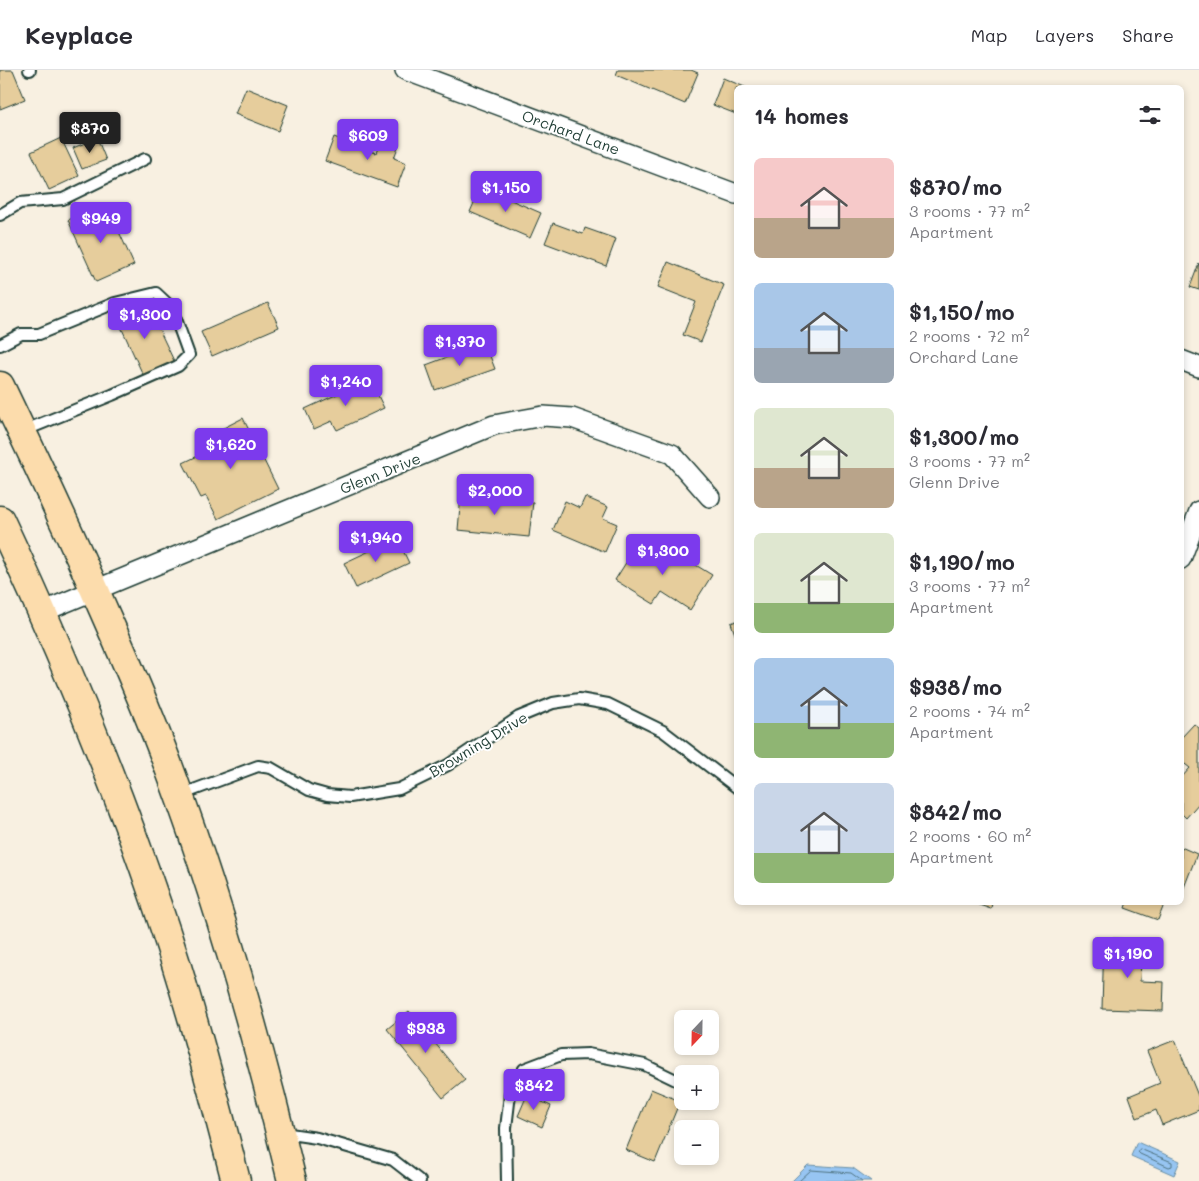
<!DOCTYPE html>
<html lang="en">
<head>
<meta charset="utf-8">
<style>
	:root { --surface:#fff; --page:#f2f2f3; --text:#2b2b33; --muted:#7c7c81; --line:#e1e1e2; --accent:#7c3aed }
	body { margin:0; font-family:Mali,sans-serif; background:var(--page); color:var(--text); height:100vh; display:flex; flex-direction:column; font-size:19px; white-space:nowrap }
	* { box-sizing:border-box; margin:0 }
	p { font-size:16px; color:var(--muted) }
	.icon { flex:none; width:28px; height:28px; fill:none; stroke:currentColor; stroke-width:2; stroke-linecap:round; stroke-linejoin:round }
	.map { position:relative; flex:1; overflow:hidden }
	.side { position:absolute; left:734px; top:15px; width:450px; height:820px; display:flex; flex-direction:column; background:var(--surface); border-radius:8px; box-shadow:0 2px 8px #0003 }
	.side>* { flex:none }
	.needle { width:32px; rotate:202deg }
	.tools { position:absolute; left:674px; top:940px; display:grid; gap:10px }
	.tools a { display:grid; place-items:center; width:45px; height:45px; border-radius:8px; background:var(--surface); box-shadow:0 2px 8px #0003; font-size:25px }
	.price { position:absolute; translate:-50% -42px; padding:0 11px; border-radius:5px; background:var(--accent); color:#fff; font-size:16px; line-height:32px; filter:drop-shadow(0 1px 2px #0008) }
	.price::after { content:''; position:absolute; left:50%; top:30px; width:15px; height:11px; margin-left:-8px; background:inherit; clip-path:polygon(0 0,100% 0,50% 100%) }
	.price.selected { background:#222; color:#fff }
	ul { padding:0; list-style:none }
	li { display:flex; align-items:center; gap:15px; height:125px; padding:0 20px }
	li span { display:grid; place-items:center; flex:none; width:140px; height:100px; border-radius:8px; color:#555 }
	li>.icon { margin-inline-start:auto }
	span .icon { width:60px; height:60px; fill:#fffc; stroke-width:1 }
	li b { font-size:21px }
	h2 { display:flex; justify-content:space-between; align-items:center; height:60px; padding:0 20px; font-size:21px }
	header { display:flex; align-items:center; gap:30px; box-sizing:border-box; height:70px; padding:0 25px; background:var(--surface); border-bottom:1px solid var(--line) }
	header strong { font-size:24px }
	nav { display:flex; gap:28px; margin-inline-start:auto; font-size:18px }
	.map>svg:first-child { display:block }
	.water { fill:#97c5f2; stroke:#678fa6 }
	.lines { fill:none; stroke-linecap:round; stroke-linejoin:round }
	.shore { stroke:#4f7380; stroke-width:1 }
	.building { fill:#e6cd9c; stroke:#1f3d34 }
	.service-casing { stroke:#1f3d34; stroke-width:14 }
	.minor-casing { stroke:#1f3d34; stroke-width:22 }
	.primary-casing { stroke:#1f3d34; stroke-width:31 }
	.service { stroke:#fff; stroke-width:10 }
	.minor { stroke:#fff; stroke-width:19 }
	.primary { stroke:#fcdcac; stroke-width:28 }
	.labels { text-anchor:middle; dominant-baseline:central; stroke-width:4; stroke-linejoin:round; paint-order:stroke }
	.street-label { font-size:15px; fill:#1f3d34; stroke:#fff }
</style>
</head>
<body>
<header>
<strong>Keyplace</strong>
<nav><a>Map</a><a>Layers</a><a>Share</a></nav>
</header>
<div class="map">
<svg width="1199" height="1111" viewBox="0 0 1199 1111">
	<rect width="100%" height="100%" fill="#f8f0e1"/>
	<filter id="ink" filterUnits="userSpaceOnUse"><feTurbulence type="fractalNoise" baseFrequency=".02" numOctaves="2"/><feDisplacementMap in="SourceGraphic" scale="10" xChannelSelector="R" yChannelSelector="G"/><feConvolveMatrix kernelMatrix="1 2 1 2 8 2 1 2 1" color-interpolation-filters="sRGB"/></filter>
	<g filter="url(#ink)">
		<g class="water">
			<polygon points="1137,1072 1180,1091 1174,1105 1131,1086"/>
			<polygon points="808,1095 853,1098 871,1111 792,1111"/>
		</g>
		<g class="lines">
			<g class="shore">
				<polygon points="1140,1079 1172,1092 1172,1096 1169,1097 1140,1084 1138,1082"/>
				<polyline points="799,1111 811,1100 851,1103 862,1111"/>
			</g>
		</g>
		<g class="building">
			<polygon points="0,0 13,0 25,29 0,39"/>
			<polygon points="618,0 691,0 698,3 685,34 616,5"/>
			<polygon points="723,8 747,18 736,18 736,44 713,35"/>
			<polygon points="246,18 288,35 278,61 235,44"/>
			<polygon points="334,67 376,83 381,70 398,77 394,88 406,93 397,117 325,91"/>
			<polygon points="61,68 79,106 49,120 31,82"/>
			<polygon points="97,68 106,90 82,99 73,78"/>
			<polygon points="481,117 541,143 530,168 470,142"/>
			<polygon points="94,139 99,149 111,144 134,195 96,212 68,150"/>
			<polygon points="553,153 583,164 585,158 616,169 606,196 545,173"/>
			<polygon points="668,192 724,215 701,272 683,265 696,232 658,217"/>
			<polygon points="1199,193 1199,220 1190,217"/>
			<polygon points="146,232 175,293 144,307 116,246"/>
			<polygon points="268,233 279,257 212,286 201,262"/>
			<polygon points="485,273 495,299 435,320 426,295"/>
			<polygon points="370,309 384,338 337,360 332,351 314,359 305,339"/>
			<polygon points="243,348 278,419 218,449 206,426 201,428 183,393 206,382 200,370"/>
			<polygon points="461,425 533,432 529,467 458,460"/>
			<polygon points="585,427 608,437 603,448 617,454 605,482 553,460 565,431 580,438"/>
			<polygon points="397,468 409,493 356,518 344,493"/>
			<polygon points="639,472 658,483 663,475 712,505 690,540 662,522 654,534 615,510"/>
			<polygon points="736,551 736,567 731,553"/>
			<polygon points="1194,654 1199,658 1199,733 1186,748 1181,743 1181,708 1190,698 1181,691 1181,668"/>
			<polygon points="1181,777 1197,784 1183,820 1181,820"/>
			<polygon points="970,832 992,832 991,839"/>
			<polygon points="1127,832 1165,832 1158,850 1125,838"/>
			<polygon points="1104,868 1142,869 1140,911 1164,912 1163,941 1102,939"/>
			<polygon points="409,941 465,1010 443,1028 387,959"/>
			<polygon points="1175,970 1199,1028 1199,1040 1162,1055 1156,1040 1137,1048 1129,1026 1160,1013 1147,981"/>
			<polygon points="651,1019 680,1031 655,1092 626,1080"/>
			<polygon points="527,1025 551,1036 542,1057 518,1046"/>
		</g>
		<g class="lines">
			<defs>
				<g id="service">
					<polyline points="29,0 30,0"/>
					<polyline points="0,145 20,133 63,129 145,89"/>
					<polyline points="0,275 21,264 39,264 115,233 156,223 172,238 189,285 178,296 112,325 23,361"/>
					<polyline points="180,725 258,696 271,698 309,720 327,725 350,727 399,719 448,695 519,647 553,633 579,629 608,634 663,661 736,717"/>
					<polyline points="283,1063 317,1068 393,1090 420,1111"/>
					<polyline points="507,1111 506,1058 510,1024 524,999 561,985 588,984 645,995 682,1013"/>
				</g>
				<g id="minor">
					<polyline points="405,0 736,124"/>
					<polyline points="1181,290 1199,297"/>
					<polyline points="1181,489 1199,441"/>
					<polyline points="42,542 494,355 543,346 572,348 672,384 710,427"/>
				</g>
				<g id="primary">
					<path d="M0,316c37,77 73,154 107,232 23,52 46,105 65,158 49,132 87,268 120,405"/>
					<path d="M0,450c59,126 112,253 157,385 31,91 55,183 79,276"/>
				</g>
			</defs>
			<use href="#service" class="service-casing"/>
			<use href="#minor" class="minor-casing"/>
			<use href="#primary" class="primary-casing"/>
			<use href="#service" class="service"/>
			<use href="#minor" class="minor"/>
			<use href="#primary" class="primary"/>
		</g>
	</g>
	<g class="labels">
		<g class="street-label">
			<text transform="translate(571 62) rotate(20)">Orchard Lane</text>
			<text transform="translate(380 403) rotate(-22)">Glenn Drive</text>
			<text transform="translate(478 674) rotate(-31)">Browning Drive</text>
		</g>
	</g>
</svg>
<div class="tools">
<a><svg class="needle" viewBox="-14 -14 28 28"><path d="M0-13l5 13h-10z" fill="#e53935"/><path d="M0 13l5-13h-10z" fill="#7c7c81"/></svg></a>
<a>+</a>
<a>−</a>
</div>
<b class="price selected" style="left:90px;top:84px">$870</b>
<b class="price" style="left:368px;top:91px">$609</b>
<b class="price" style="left:506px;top:143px">$1,150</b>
<b class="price" style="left:101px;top:174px">$949</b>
<b class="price" style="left:145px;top:270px">$1,300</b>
<b class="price" style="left:460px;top:297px">$1,370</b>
<b class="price" style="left:346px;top:337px">$1,240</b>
<b class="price" style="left:231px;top:400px">$1,620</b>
<b class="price" style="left:495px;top:446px">$2,000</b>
<b class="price" style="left:376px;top:493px">$1,940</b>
<b class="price" style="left:663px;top:506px">$1,300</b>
<b class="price" style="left:1128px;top:909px">$1,190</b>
<b class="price" style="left:426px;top:984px">$938</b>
<b class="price" style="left:534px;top:1041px">$842</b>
<section class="side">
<h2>14 homes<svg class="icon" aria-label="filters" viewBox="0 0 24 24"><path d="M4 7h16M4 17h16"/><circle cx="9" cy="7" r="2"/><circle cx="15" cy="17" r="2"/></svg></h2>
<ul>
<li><span style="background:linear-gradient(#f6c9c9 60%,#b9a48a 0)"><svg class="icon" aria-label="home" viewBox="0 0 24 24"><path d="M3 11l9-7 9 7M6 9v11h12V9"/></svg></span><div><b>$870/mo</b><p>3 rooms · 77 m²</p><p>Apartment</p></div></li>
<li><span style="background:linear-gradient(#a9c7e8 65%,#9aa5b1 0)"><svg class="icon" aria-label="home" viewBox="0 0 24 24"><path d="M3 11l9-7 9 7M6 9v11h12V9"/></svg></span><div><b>$1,150/mo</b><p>2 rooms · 72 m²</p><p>Orchard Lane</p></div></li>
<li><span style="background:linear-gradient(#dfe7d0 60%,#b9a48a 0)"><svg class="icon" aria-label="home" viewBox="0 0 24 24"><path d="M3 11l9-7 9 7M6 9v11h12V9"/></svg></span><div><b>$1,300/mo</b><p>3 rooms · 77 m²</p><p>Glenn Drive</p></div></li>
<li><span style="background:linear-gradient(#dfe7d0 70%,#8fb573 0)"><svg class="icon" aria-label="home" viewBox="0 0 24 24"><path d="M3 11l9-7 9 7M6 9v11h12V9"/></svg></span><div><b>$1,190/mo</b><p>3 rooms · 77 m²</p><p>Apartment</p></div></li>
<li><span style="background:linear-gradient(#a9c7e8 65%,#8fb573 0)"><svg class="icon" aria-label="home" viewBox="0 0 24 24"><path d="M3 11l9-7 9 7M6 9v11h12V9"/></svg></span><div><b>$938/mo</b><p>2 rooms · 74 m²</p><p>Apartment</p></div></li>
<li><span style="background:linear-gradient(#c9d6e8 70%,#8fb573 0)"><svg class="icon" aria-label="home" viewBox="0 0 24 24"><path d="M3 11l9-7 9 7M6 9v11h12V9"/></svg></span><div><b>$842/mo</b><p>2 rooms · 60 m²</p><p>Apartment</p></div></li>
</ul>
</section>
</div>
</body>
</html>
